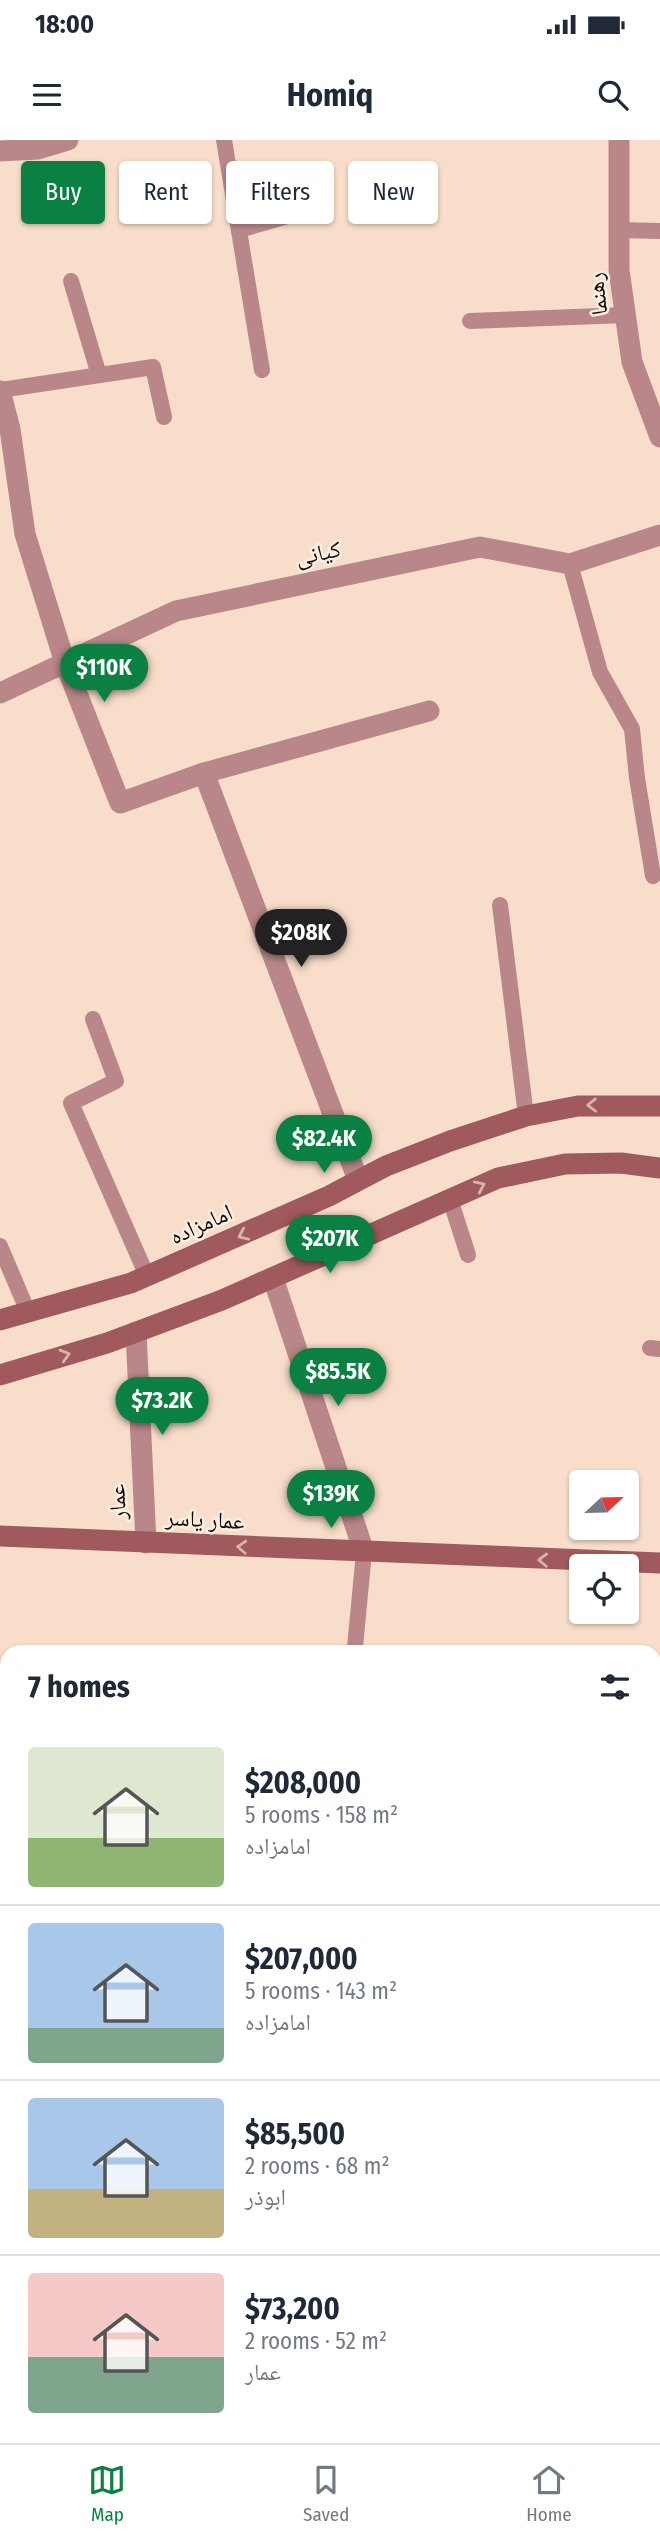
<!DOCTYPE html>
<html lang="en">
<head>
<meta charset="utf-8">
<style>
	:root { --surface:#fff; --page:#f6f6f7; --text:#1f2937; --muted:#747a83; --line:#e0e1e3; --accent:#0b8043 }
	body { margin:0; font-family:"Fira Sans Condensed","Noto Naskh Arabic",sans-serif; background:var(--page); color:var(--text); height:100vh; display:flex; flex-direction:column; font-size:26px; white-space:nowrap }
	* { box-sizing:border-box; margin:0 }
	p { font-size:23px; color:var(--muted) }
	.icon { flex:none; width:38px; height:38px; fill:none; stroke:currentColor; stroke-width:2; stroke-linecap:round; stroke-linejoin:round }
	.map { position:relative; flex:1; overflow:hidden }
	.side { position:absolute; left:0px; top:1505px; width:662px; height:798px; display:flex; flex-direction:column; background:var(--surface); border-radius:21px 21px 0 0; box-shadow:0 2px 5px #0004 }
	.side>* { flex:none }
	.hud { position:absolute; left:21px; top:21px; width:620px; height:63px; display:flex; gap:14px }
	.needle { width:46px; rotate:68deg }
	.tools { position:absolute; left:569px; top:1330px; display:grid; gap:14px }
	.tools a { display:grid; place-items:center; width:70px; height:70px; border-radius:7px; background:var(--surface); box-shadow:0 2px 5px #0004; font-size:35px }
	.price { position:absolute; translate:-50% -60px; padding:0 16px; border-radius:24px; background:var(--accent); color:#fff; font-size:23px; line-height:46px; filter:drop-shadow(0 2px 4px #0008) }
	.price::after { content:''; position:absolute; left:50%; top:42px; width:21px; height:16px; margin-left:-10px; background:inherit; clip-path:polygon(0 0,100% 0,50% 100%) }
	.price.current { background:#222; color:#fff }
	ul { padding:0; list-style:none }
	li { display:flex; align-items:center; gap:21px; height:175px; padding:0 28px }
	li+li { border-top:2px solid var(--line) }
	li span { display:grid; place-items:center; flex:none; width:196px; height:140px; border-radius:7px; color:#555 }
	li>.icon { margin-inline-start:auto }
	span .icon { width:84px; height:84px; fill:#fffc; stroke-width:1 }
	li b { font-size:30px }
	h2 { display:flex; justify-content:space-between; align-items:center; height:84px; padding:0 28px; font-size:30px }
	.chip { padding:0 24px; border-radius:7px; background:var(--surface); box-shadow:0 2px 5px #0004; font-size:24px; line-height:63px }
	.chip.current { background:var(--accent); color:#fff }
	.status { display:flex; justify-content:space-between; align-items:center; height:49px; padding:0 35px; background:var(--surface); direction:ltr }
	.status svg { height:19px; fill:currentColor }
	header { display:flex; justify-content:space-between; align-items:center; height:91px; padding:0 28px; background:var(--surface); font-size:32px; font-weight:700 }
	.tab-bar { display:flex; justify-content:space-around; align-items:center; height:98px; border-top:2px solid var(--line); background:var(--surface); font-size:19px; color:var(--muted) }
	.tab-bar a { display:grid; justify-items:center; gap:4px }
	.tab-bar .current { color:var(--accent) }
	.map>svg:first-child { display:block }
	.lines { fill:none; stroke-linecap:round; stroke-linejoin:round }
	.lane { stroke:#b98789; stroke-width:16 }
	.street { stroke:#b98789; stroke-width:21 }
	.secondary { stroke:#a0595d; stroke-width:21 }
	.oneway { stroke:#d8b2ac }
	.labels { text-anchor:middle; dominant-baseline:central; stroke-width:5; stroke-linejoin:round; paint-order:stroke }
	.street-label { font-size:23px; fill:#130b05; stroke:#fdeee1 }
</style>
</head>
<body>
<div class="status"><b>18:00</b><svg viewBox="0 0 49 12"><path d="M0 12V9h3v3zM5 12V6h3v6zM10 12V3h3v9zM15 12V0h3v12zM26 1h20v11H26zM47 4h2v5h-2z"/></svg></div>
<header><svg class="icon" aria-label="menu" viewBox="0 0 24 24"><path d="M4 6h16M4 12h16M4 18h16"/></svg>Homiq<svg class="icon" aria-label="search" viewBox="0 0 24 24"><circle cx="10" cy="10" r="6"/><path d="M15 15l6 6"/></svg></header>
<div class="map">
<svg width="660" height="2303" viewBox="0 0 660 2303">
	<rect width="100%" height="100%" fill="#f8deca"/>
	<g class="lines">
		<g class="lane">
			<polyline points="224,0 262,230"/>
			<polyline points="239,90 312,69"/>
			<polyline points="619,90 660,91"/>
			<polyline points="71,141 99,235"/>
			<polyline points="470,181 626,175"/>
			<polyline points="0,250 153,227 164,277"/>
			<polyline points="570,424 600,532 632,589 637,638 653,736"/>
			<polyline points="500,765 526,976"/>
			<polyline points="93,879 116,941 71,963 147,1136"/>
			<polyline points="450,1059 468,1115"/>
			<polyline points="0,1106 28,1172"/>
			<polyline points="650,1208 660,1209"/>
			<polyline points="355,1507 364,1412"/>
			<polyline points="654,1844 660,1844"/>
			<polyline points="654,2291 660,2290"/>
			<polyline points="234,2303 236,2296"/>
			<polyline points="490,2303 492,2296"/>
			<polyline points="632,2303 633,2296"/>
		</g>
		<g class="street">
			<polyline points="619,0 619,130 632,222 660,297"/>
			<polyline points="0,11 38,9 68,0"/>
			<polyline points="0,251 10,289 25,394 65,523 120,663 204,633 429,571"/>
			<polyline points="0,553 176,471 480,407 570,424 660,395"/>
			<polyline points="204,633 358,1040"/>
			<polyline points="273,1138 364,1412"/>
			<polyline points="136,1192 146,1403"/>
			<polyline points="0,1630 7,1631"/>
			<polyline points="654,1769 660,1741"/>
			<polyline points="0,2232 7,2236"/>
			<polyline points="103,2296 111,2303"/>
			<polyline points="22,2303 24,2296"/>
		</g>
		<g class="secondary">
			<polyline points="0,1180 131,1143 329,1056 386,1026 450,1001 526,976 578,966 660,966"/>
			<polyline points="0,1235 107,1203 222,1160 498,1038 565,1024 621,1023 660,1028"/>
			<polyline points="0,1396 660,1423"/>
		</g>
	</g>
	<defs><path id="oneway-chevron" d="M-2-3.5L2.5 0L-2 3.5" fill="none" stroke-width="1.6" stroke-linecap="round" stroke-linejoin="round" transform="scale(1.75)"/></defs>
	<g class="oneway">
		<use href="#oneway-chevron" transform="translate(592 965) rotate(179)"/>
		<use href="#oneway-chevron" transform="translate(480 1046) rotate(-24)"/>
		<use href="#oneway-chevron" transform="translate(243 1095) rotate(156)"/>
		<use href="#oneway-chevron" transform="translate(65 1215) rotate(-16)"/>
		<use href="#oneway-chevron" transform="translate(242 1407) rotate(-177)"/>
		<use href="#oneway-chevron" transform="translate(543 1420) rotate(-178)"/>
	</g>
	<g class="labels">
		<g class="street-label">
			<text transform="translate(597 154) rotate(-97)">رهنما</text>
			<text transform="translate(318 413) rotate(-12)">کیانی</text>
			<text transform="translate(201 1084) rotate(-24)">امامزاده</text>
			<text transform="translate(117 1362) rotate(-93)">عمار</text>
			<text transform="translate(205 1379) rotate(3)">عمار یاسر</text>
		</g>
	</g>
</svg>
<div class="tools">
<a><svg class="needle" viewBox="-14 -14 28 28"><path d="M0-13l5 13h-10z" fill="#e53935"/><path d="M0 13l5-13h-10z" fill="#747a83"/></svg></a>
<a><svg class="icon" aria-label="locate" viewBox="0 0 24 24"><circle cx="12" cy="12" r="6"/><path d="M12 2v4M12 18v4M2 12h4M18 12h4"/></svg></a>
</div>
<b class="price" style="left:104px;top:564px">$110K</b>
<b class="price current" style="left:301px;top:829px">$208K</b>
<b class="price" style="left:324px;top:1035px">$82.4K</b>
<b class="price" style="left:330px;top:1135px">$207K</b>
<b class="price" style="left:338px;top:1268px">$85.5K</b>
<b class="price" style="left:162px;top:1297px">$73.2K</b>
<b class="price" style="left:331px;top:1390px">$139K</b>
<div class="hud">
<a class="chip current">Buy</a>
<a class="chip">Rent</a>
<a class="chip">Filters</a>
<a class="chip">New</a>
</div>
<section class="side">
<h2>7 homes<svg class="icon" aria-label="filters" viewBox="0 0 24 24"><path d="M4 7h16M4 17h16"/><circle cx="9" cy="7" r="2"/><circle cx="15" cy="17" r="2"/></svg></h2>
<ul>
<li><span style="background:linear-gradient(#dfe7d0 65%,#8fb573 0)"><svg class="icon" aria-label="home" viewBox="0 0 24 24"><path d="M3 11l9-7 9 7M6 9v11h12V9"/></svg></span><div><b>$208,000</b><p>5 rooms · 158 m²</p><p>امامزاده</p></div></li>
<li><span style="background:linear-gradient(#a9c7e8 75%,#7fa58c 0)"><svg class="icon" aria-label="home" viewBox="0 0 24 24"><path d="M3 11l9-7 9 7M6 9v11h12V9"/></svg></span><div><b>$207,000</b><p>5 rooms · 143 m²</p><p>امامزاده</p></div></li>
<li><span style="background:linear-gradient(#a9c7e8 65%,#c2b280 0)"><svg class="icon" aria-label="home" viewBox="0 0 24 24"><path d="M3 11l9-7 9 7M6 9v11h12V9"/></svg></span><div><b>$85,500</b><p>2 rooms · 68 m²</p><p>ابوذر</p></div></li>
<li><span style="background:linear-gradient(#f6c9c9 60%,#7fa58c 0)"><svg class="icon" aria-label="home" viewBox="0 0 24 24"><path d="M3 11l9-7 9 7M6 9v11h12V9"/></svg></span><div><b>$73,200</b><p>2 rooms · 52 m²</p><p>عمار</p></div></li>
</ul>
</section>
</div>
<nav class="tab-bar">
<a class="current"><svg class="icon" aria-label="map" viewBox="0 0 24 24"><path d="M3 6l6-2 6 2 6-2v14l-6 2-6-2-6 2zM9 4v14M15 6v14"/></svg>Map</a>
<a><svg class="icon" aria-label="saved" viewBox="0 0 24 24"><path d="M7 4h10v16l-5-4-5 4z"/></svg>Saved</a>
<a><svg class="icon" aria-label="home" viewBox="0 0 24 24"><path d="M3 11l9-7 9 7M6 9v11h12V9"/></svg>Home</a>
</nav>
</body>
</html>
